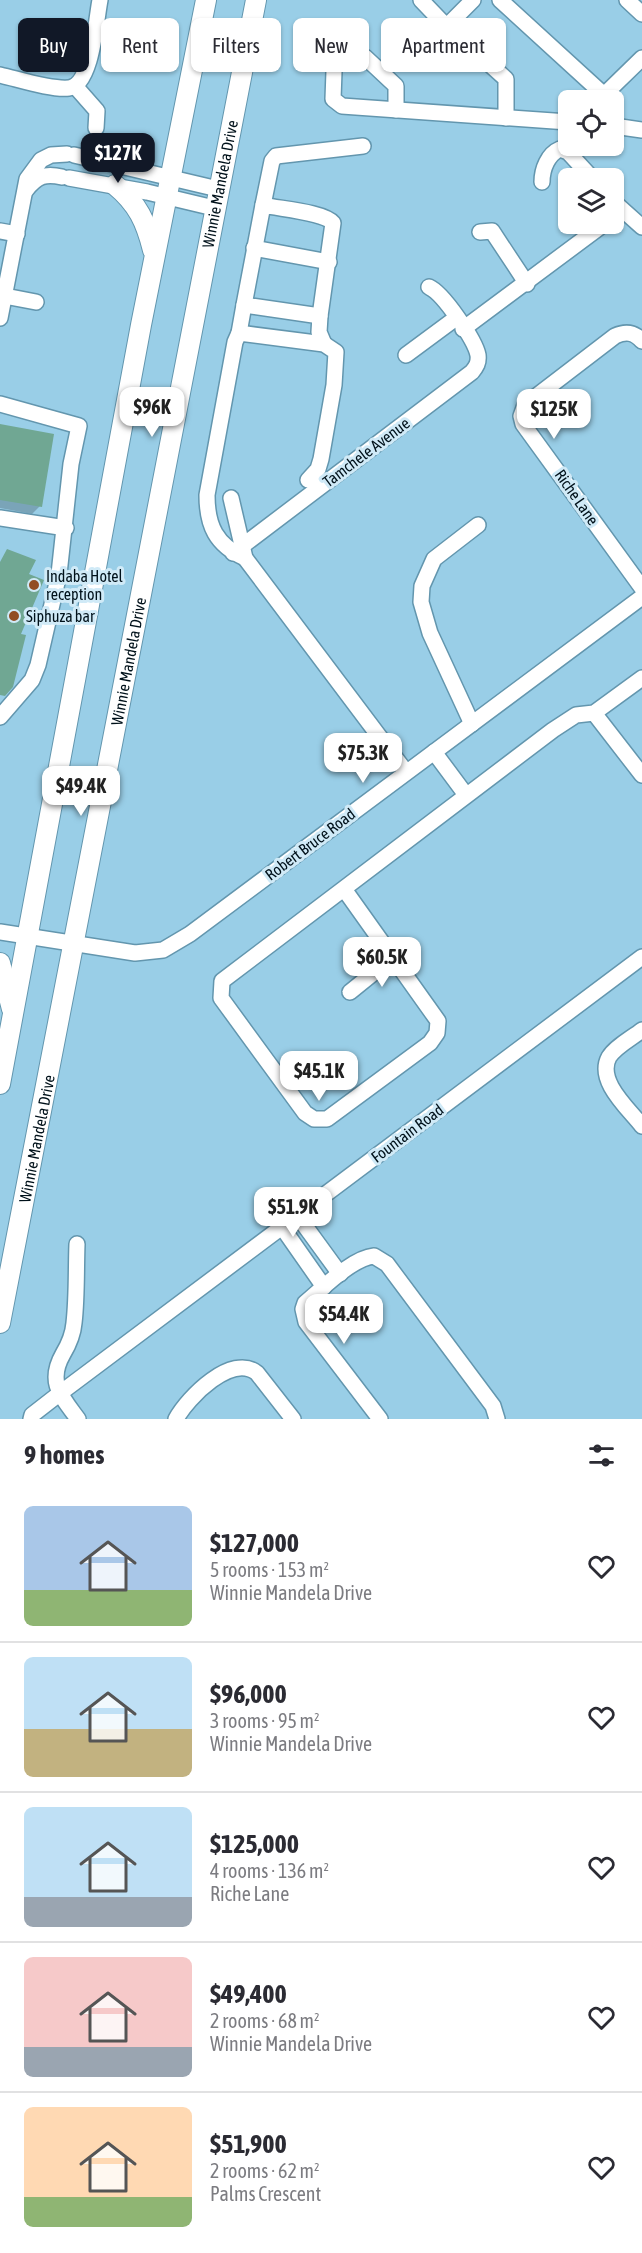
<!DOCTYPE html>
<html lang="en">
<head>
<meta charset="utf-8">
<style>
	:root { --surface:#fff; --page:#f2f2f3; --text:#2b2b33; --muted:#7c7c81; --line:#e1e1e2; --accent:#111827 }
	body { margin:0; font-family:"Asap Condensed",sans-serif; background:var(--page); color:var(--text); height:100vh; display:flex; flex-direction:column; font-size:22px; white-space:nowrap }
	* { box-sizing:border-box; margin:0 }
	p { font-size:20px; color:var(--muted) }
	.icon { flex:none; width:33px; height:33px; fill:none; stroke:currentColor; stroke-width:2; stroke-linecap:round; stroke-linejoin:round }
	.map { position:relative; height:1419px; overflow:hidden }
	.drawer { display:flex; flex-direction:column; background:var(--surface); flex:1 }
	.drawer>* { flex:none }
	.guide { position:absolute; left:18px; top:18px; width:606px; height:54px; display:flex; gap:12px }
	.controls { position:absolute; left:558px; top:90px; display:grid; gap:12px }
	.controls a { display:grid; place-items:center; width:66px; height:66px; border-radius:9px; background:var(--surface); box-shadow:0 2px 4px #0004; font-size:30px }
	.price { position:absolute; translate:-50% -51px; padding:0 14px; border-radius:12px; background:#fff; color:#222; font-size:20px; line-height:39px; filter:drop-shadow(0 2px 3px #0008) }
	.price::after { content:''; position:absolute; left:50%; top:36px; width:18px; height:14px; margin-left:-9px; background:inherit; clip-path:polygon(0 0,100% 0,50% 100%) }
	.price.active { background:var(--accent); color:#fff }
	ul { padding:0; list-style:none }
	li { display:flex; align-items:center; gap:18px; height:150px; padding:0 24px }
	li+li { border-top:2px solid var(--line) }
	li span { display:grid; place-items:center; flex:none; width:168px; height:120px; border-radius:9px; color:#555 }
	li>.icon { margin-inline-start:auto }
	span .icon { width:72px; height:72px; fill:#fffc; stroke-width:1 }
	li b { font-size:26px }
	h2 { display:flex; justify-content:space-between; align-items:center; height:72px; padding:0 24px; font-size:26px }
	.chip { padding:0 21px; border-radius:9px; background:var(--surface); box-shadow:0 2px 4px #0004; font-size:21px; line-height:54px }
	.chip.active { background:var(--accent); color:#fff }
	.map>svg:first-child { display:block }
	.shadow { fill:#0003 }
	.building { fill:#70a793 }
	.lines { fill:none; stroke-linecap:round; stroke-linejoin:round }
	.minor-casing { stroke:#6396ae; stroke-width:18 }
	.major-casing { stroke:#6396ae; stroke-width:22 }
	.minor { stroke:#fff; stroke-width:15 }
	.major { stroke:#fff; stroke-width:20 }
	.poi-dot { fill:#924d23; stroke:#d0eaf7; stroke-width:2 }
	.labels { text-anchor:middle; dominant-baseline:central; stroke-width:6; stroke-linejoin:round; paint-order:stroke }
	.street-label { font-size:16px; fill:#00111a; stroke:#d0eaf7 }
	.poi-label { font-size:16px; fill:#00111a; stroke:#d0eaf7; text-anchor:start }
</style>
</head>
<body>
<div class="map">
<svg width="642" height="1419" viewBox="0 0 642 1419">
	<rect width="100%" height="100%" fill="#99cee7"/>
	<polygon class="shadow" points="0,426 40,506 32,514 0,508"/>
	<g class="building">
		<polygon points="0,424 54,434 42,507 0,500"/>
		<polygon points="7,549 36,560 29,574 44,580 21,634 26,635 13,687 5,696 0,695 0,562"/>
	</g>
	<g class="lines">
		<defs>
			<g id="minor">
				<polyline points="421,0 444,24 450,23 473,0"/>
				<polyline points="500,0 604,95"/>
				<polyline points="627,0 642,14"/>
				<polyline points="365,57 396,86 396,110"/>
				<polyline points="485,60 506,79 506,118"/>
				<polyline points="334,71 333,99 342,106 568,122"/>
				<path d="M0,75c18,4 51,15 69,13 23,-3 27,-68 31,-88"/>
				<polyline points="75,86 97,111 96,128"/>
				<polyline points="604,100 604,95 642,58"/>
				<polyline points="614,126 642,130"/>
				<polyline points="74,155 218,189"/>
				<polyline points="69,178 147,192 214,208"/>
				<path d="M542,182c0,-13 6,-28 18,-33l8,3 24,26"/>
				<path d="M26,190c11,-14 19,-17 36,-13"/>
				<polyline points="614,202 642,227"/>
				<polyline points="263,205 272,161 276,156 363,146"/>
				<polyline points="0,231 17,234"/>
				<polyline points="480,232 492,231 527,284"/>
				<polyline points="254,248 329,262"/>
				<polyline points="0,295 36,302"/>
				<path d="M244,305l19,-100c17,4 61,7 70,18l-13,93"/>
				<polyline points="0,318 27,179 41,160 51,155 67,154"/>
				<polyline points="463,329 604,224"/>
				<polyline points="239,333 244,305 320,316 319,332 324,344"/>
				<path d="M642,341c-8,-9 -16,-10 -27,-5l-90,69 -4,11 2,8 119,164"/>
				<polyline points="406,355 456,318"/>
				<polyline points="0,404 79,426 71,464 59,574 38,665 32,680 0,717"/>
				<polyline points="231,498 245,558 406,772"/>
				<polyline points="0,518 66,528"/>
				<path d="M233,553l239,-181c4,-5 7,-9 6,-17 -3,-15 -35,-62 -49,-68"/>
				<path d="M245,558c-29,-13 -38,-32 -38,-63l28,-153 4,-9 85,11 12,8 -2,33 -13,74 -3,10 -10,11"/>
				<polyline points="594,713 642,775"/>
				<polyline points="472,724 430,633 421,602 422,586 434,559 478,525"/>
				<polyline points="434,752 466,795"/>
				<polyline points="344,889 438,1021 437,1033 430,1043 327,1119 314,1119 305,1113 221,998 222,981 553,730 576,715 594,713 642,678"/>
				<polyline points="0,932 135,953 163,950 190,934 642,597"/>
				<polyline points="350,992 392,958"/>
				<path d="M642,1030c-10,8 -26,16 -33,27 -13,24 20,52 33,69"/>
				<polyline points="297,1215 340,1274"/>
				<polyline points="282,1227 324,1287"/>
				<path d="M77,1244c-1,27 0,53 -3,79 -1,12 -5,21 -11,31 -16,28 -2,42 15,65"/>
				<polyline points="31,1419 32,1415 59,1394 642,957"/>
				<path d="M176,1419c12,-22 56,-66 81,-46l36,46"/>
				<path d="M380,1419l-74,-97 -3,-13 2,-6c17,-14 47,-45 69,-47l13,8 106,142 4,13"/>
			</g>
			<g id="major">
				<path d="M115,185c23,19 31,37 38,65"/>
				<polyline points="0,963 12,1009"/>
				<polyline points="0,1084 141,325 206,0"/>
				<path id="s1" d="M0,1323c89,-441 168,-883 256,-1323"/>
			</g>
		</defs>
		<use href="#minor" class="minor-casing"/>
		<use href="#major" class="major-casing"/>
		<use href="#minor" class="minor"/>
		<use href="#major" class="major"/>
	</g>
	<g class="poi-dot">
		<circle cx="34" cy="585" r="6"/>
		<circle cx="14" cy="616" r="6"/>
	</g>
	<g class="labels">
		<g class="street-label">
			<text stroke="none"><textPath href="#s1" startOffset="1160">Winnie Mandela Drive</textPath></text>
			<text transform="translate(366 452) rotate(-37)">Tamchele Avenue</text>
			<text transform="translate(577 497) rotate(55)">Riche Lane</text>
			<text stroke="none"><textPath href="#s1" startOffset="674">Winnie Mandela Drive</textPath></text>
			<text transform="translate(310 844) rotate(-37)">Robert Bruce Road</text>
			<text transform="translate(407 1133) rotate(-37)">Fountain Road</text>
			<text stroke="none"><textPath href="#s1" startOffset="188">Winnie Mandela Drive</textPath></text>
		</g>
		<g class="poi-label">
			<text x="46" y="576">Indaba Hotel<tspan x="46" dy="18">reception</tspan></text>
			<text x="26" y="616">Siphuza bar</text>
		</g>
	</g>
</svg>
<div class="controls">
<a><svg class="icon" aria-label="locate" viewBox="0 0 24 24"><circle cx="12" cy="12" r="6"/><path d="M12 2v4M12 18v4M2 12h4M18 12h4"/></svg></a>
<a><svg class="icon" aria-label="layers" viewBox="0 0 24 24"><path d="M12 4l9 5-9 5-9-5zM3 14l9 5 9-5"/></svg></a>
</div>
<b class="price active" style="left:118px;top:184px">$127K</b>
<b class="price" style="left:152px;top:438px">$96K</b>
<b class="price" style="left:554px;top:440px">$125K</b>
<b class="price" style="left:363px;top:784px">$75.3K</b>
<b class="price" style="left:81px;top:817px">$49.4K</b>
<b class="price" style="left:382px;top:988px">$60.5K</b>
<b class="price" style="left:319px;top:1102px">$45.1K</b>
<b class="price" style="left:293px;top:1238px">$51.9K</b>
<b class="price" style="left:344px;top:1345px">$54.4K</b>
<div class="guide">
<a class="chip active">Buy</a>
<a class="chip">Rent</a>
<a class="chip">Filters</a>
<a class="chip">New</a>
<a class="chip">Apartment</a>
</div>
</div>
<section class="drawer">
<h2>9 homes<svg class="icon" aria-label="filters" viewBox="0 0 24 24"><path d="M4 7h16M4 17h16"/><circle cx="9" cy="7" r="2"/><circle cx="15" cy="17" r="2"/></svg></h2>
<ul>
<li><span style="background:linear-gradient(#a9c7e8 70%,#8fb573 0)"><svg class="icon" aria-label="home" viewBox="0 0 24 24"><path d="M3 11l9-7 9 7M6 9v11h12V9"/></svg></span><div><b>$127,000</b><p>5 rooms · 153 m²</p><p>Winnie Mandela Drive</p></div><svg class="icon" aria-label="heart" viewBox="0 0 24 24"><path d="M12 20l-8-8c-3-5 5-10 8-4 3-6 11-1 8 4z"/></svg></li>
<li><span style="background:linear-gradient(#bfe0f5 60%,#c2b280 0)"><svg class="icon" aria-label="home" viewBox="0 0 24 24"><path d="M3 11l9-7 9 7M6 9v11h12V9"/></svg></span><div><b>$96,000</b><p>3 rooms · 95 m²</p><p>Winnie Mandela Drive</p></div><svg class="icon" aria-label="heart" viewBox="0 0 24 24"><path d="M12 20l-8-8c-3-5 5-10 8-4 3-6 11-1 8 4z"/></svg></li>
<li><span style="background:linear-gradient(#bfe0f5 75%,#9aa5b1 0)"><svg class="icon" aria-label="home" viewBox="0 0 24 24"><path d="M3 11l9-7 9 7M6 9v11h12V9"/></svg></span><div><b>$125,000</b><p>4 rooms · 136 m²</p><p>Riche Lane</p></div><svg class="icon" aria-label="heart" viewBox="0 0 24 24"><path d="M12 20l-8-8c-3-5 5-10 8-4 3-6 11-1 8 4z"/></svg></li>
<li><span style="background:linear-gradient(#f6c9c9 75%,#9aa5b1 0)"><svg class="icon" aria-label="home" viewBox="0 0 24 24"><path d="M3 11l9-7 9 7M6 9v11h12V9"/></svg></span><div><b>$49,400</b><p>2 rooms · 68 m²</p><p>Winnie Mandela Drive</p></div><svg class="icon" aria-label="heart" viewBox="0 0 24 24"><path d="M12 20l-8-8c-3-5 5-10 8-4 3-6 11-1 8 4z"/></svg></li>
<li><span style="background:linear-gradient(#ffd9b3 75%,#8fb573 0)"><svg class="icon" aria-label="home" viewBox="0 0 24 24"><path d="M3 11l9-7 9 7M6 9v11h12V9"/></svg></span><div><b>$51,900</b><p>2 rooms · 62 m²</p><p>Palms Crescent</p></div><svg class="icon" aria-label="heart" viewBox="0 0 24 24"><path d="M12 20l-8-8c-3-5 5-10 8-4 3-6 11-1 8 4z"/></svg></li>
</ul>
</section>
</body>
</html>
